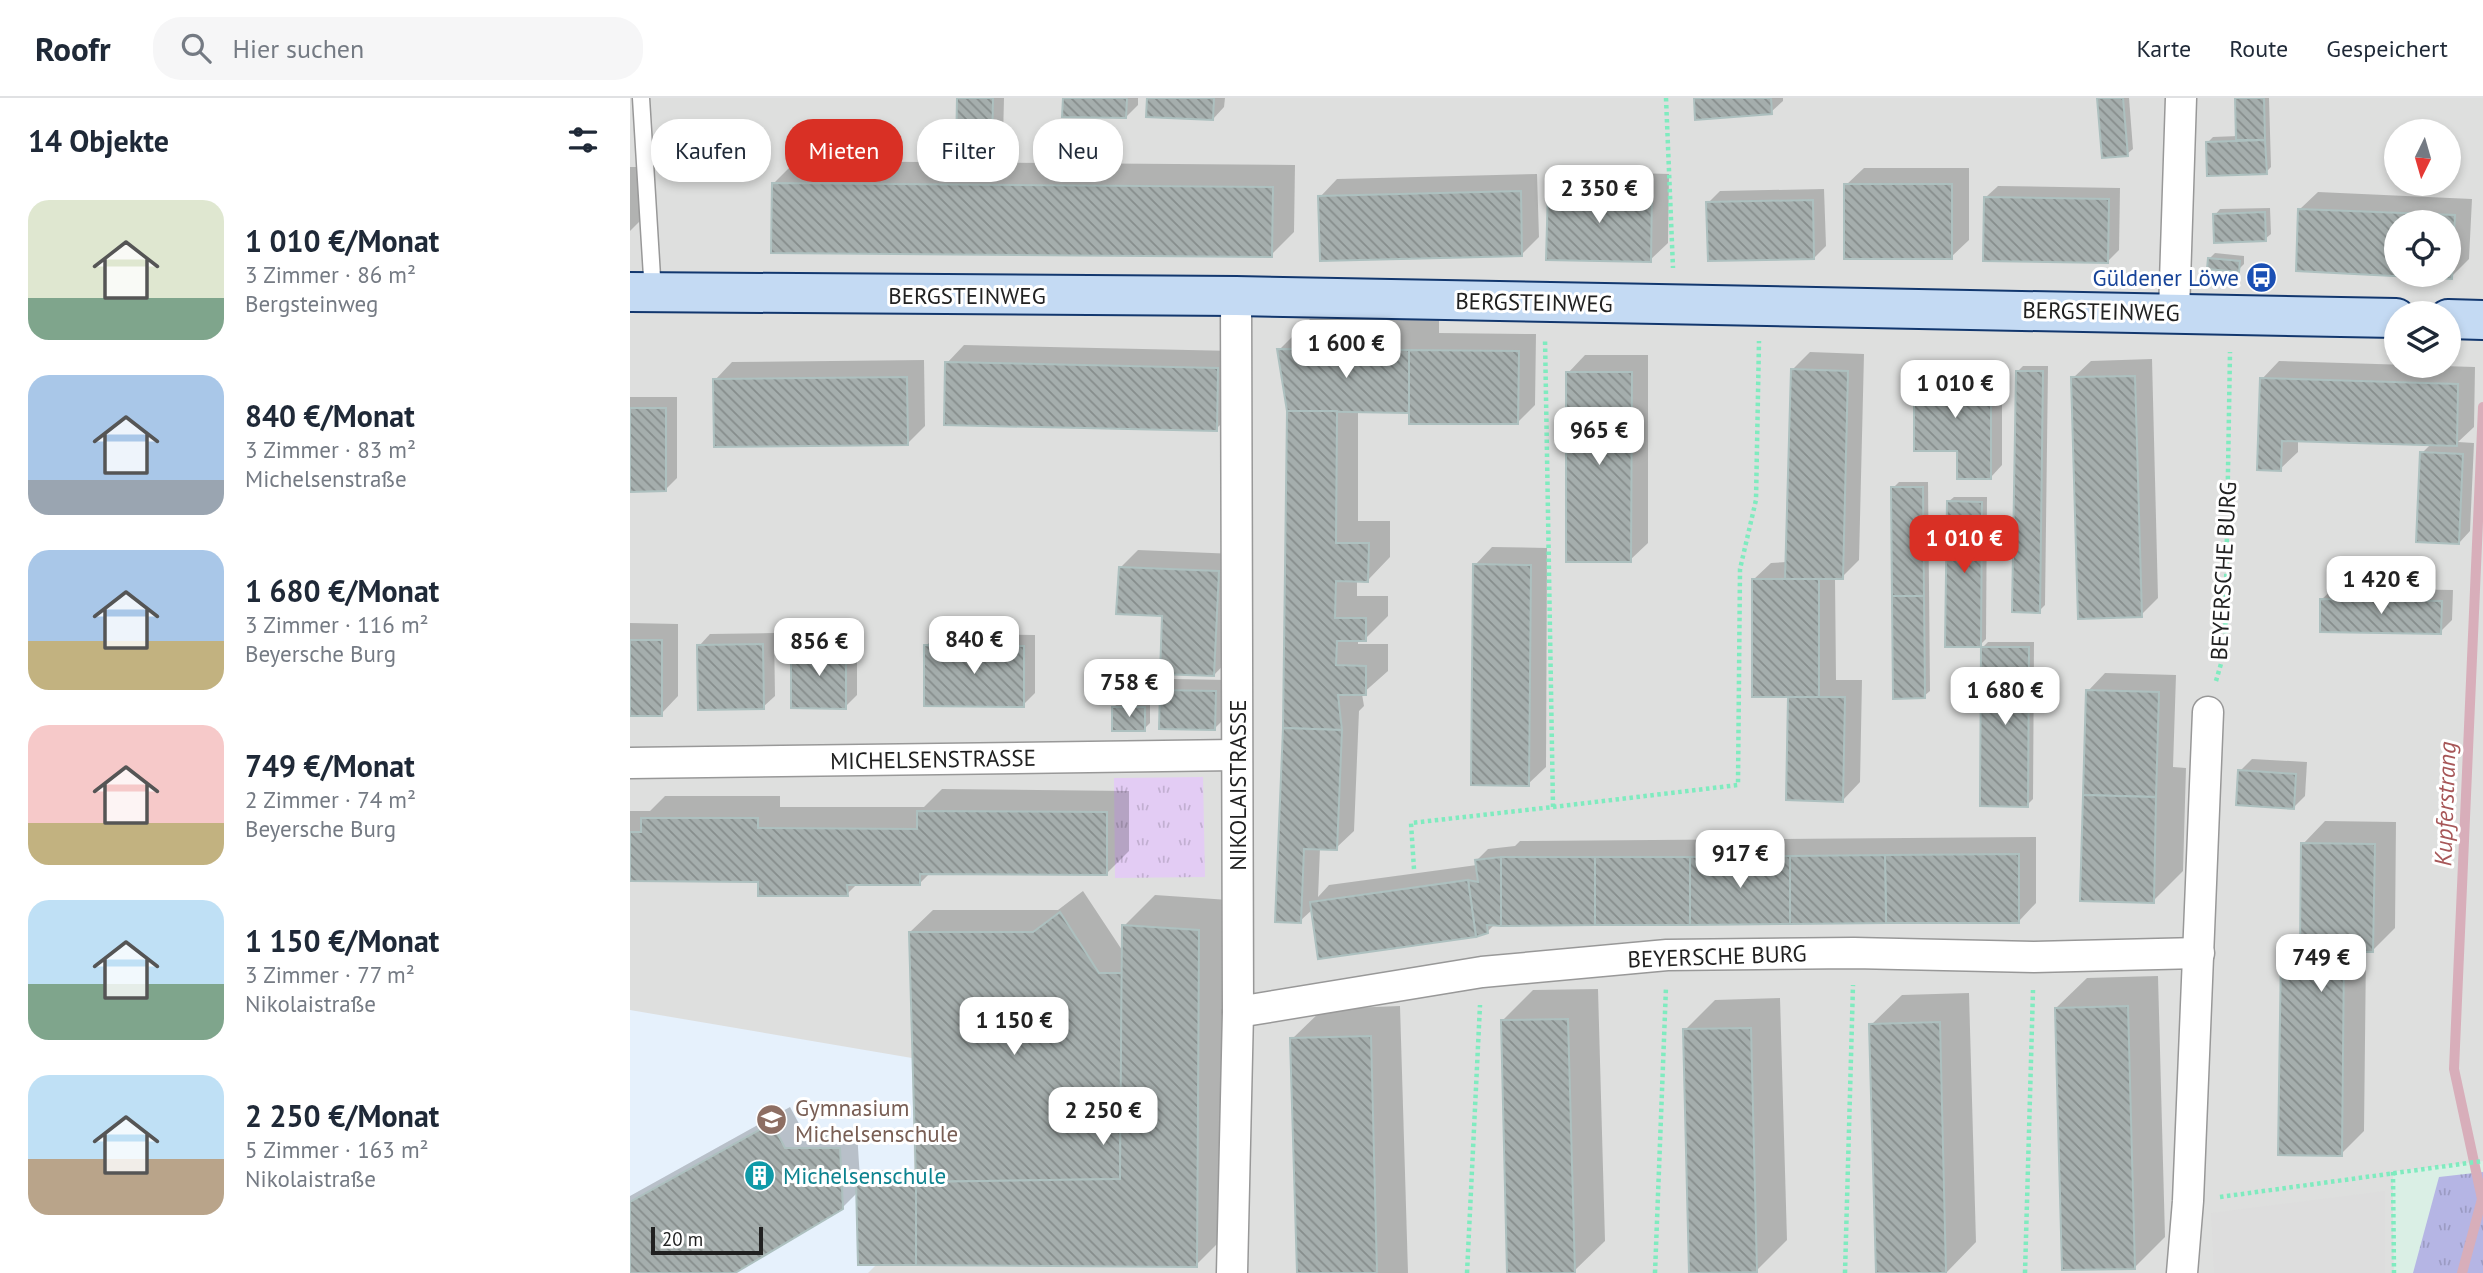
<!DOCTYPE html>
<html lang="de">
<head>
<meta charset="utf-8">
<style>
	:root { --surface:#fff; --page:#f6f6f7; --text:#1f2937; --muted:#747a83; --line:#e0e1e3; --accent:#d93025 }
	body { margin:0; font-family:"PT Sans",sans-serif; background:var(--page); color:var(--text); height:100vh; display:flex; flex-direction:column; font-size:26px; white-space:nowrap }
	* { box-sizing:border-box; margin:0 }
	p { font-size:23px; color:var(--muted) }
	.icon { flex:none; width:38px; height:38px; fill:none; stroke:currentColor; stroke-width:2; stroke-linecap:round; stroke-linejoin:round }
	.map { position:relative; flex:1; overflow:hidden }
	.side { display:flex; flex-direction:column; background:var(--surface); width:630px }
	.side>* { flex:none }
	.banner { position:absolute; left:21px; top:21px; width:665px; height:63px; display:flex; gap:14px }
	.needle { width:46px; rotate:185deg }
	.tools { position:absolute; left:1754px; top:21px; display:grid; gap:14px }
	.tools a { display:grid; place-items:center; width:77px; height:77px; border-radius:50%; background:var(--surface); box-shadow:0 4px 10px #0003; font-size:35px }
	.scale { position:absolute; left:21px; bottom:18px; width:112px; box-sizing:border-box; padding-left:7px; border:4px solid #212121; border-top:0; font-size:19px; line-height:24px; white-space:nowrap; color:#212121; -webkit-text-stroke:5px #fff; paint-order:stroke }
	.price { position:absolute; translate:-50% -60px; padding:0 16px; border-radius:14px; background:#fff; color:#222; font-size:23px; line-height:46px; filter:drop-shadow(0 2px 4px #0008) }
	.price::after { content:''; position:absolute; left:50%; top:42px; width:21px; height:16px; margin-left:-10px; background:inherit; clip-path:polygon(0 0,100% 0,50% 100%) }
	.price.current { background:var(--accent); color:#fff }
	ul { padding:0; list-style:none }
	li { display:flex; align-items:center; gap:21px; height:175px; padding:0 28px }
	li span { display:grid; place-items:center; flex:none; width:196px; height:140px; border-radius:21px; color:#555 }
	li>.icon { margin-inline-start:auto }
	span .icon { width:84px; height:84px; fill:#fffc; stroke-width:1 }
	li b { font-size:30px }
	h2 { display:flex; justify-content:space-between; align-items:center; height:84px; padding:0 28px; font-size:30px }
	.chip { padding:0 24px; border-radius:28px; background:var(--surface); box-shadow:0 4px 10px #0003; font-size:24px; line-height:63px }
	.chip.current { background:var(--accent); color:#fff }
	header { display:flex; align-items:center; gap:42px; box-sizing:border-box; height:98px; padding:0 35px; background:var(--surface); border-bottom:2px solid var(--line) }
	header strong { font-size:33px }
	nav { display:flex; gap:38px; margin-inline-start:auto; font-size:24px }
	.search { width:490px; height:63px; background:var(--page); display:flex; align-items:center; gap:18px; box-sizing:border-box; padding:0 24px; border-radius:28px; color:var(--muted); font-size:26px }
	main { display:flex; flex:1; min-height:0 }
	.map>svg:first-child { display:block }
	.residential { fill:#dedfde; fill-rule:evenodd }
	.commercial { fill:#daefe5 }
	.education { fill:#e6f1fc }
	.grass { fill:url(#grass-tufts) }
	.park { fill:url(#park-tufts) }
	.parking { fill:#ddd }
	.shadow { fill:#0003 }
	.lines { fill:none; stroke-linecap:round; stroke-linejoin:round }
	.stream { stroke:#d8aeba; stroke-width:10 }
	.building { fill:url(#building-back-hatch); stroke:#adc0bf; stroke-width:2; fill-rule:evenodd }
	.lane-casing { stroke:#989898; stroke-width:19 }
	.street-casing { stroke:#989898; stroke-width:33 }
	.secondary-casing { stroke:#12376e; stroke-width:42 }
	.path { stroke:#7febbf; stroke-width:4.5; stroke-dasharray:3.5 3.5; stroke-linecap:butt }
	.lane { stroke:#fff; stroke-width:16 }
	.street { stroke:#fff; stroke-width:30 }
	.secondary { stroke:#c4daf3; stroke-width:38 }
	.labels { text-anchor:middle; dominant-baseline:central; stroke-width:6; stroke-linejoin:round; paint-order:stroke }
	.transit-label { font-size:23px; fill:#164399; stroke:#fff; text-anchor:end }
	.street-label { font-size:23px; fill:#212121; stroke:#fff }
	.education-label { font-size:23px; fill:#785e54; stroke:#fff; text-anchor:start }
	.culture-label { font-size:23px; fill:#0d838f; stroke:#fff; text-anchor:start }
	.water-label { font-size:24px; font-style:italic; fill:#a75758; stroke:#fff }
</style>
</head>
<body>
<header>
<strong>Roofr</strong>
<div class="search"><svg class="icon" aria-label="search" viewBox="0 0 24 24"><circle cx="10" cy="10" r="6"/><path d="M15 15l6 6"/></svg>Hier suchen</div>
<nav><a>Karte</a><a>Route</a><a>Gespeichert</a></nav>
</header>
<main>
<section class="side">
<h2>14 Objekte<svg class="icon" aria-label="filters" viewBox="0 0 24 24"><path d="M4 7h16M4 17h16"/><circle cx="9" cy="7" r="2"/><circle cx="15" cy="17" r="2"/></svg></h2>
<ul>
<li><span style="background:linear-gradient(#dfe7d0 70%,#7fa58c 0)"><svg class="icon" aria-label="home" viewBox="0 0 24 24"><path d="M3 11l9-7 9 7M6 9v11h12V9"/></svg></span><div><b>1 010 €/Monat</b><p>3 Zimmer · 86 m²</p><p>Bergsteinweg</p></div></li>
<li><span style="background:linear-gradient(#a9c7e8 75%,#9aa5b1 0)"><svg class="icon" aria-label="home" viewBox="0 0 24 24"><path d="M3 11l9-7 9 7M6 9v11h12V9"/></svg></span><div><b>840 €/Monat</b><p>3 Zimmer · 83 m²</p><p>Michelsenstraße</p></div></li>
<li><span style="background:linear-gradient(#a9c7e8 65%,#c2b280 0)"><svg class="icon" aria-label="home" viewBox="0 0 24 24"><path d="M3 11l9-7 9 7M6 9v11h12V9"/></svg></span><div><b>1 680 €/Monat</b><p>3 Zimmer · 116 m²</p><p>Beyersche Burg</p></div></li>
<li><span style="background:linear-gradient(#f6c9c9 70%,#c2b280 0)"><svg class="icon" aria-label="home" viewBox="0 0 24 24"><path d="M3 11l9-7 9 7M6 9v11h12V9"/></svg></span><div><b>749 €/Monat</b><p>2 Zimmer · 74 m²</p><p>Beyersche Burg</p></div></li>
<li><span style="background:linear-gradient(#bfe0f5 60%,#7fa58c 0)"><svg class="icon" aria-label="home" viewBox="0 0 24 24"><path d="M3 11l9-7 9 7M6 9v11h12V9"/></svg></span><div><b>1 150 €/Monat</b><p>3 Zimmer · 77 m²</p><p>Nikolaistraße</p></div></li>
<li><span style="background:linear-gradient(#bfe0f5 60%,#b9a48a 0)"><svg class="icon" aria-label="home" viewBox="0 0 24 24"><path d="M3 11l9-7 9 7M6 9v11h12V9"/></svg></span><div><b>2 250 €/Monat</b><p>5 Zimmer · 163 m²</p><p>Nikolaistraße</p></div></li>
</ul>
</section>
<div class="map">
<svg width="1853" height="1175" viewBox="0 0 1853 1175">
	<defs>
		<pattern id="grass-tufts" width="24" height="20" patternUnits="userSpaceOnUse" patternTransform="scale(1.75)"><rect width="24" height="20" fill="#b5b5e4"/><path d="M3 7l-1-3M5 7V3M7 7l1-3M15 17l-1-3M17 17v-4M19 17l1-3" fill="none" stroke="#9b9bc3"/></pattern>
		<pattern id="park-tufts" width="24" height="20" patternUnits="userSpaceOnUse" patternTransform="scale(1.75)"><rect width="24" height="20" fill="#e3ccf4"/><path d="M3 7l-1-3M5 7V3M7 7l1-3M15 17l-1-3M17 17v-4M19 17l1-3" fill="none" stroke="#c2afd1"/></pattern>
		<pattern id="building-back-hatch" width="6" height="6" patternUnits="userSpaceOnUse" patternTransform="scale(1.75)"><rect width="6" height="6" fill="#a5aead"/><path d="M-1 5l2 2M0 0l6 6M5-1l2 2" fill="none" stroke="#868d8c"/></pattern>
	</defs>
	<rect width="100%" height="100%" fill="#e9eff0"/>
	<path class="residential" d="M0,0h1853v1064l-90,10 1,101h-1764zM1766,33h52v53h-52zM1766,124h52v53h-52zM1766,215h52v53h-52z"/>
	<polygon class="commercial" points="1853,1063 1853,1175 1764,1175 1763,1074"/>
	<polygon class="education" points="0,912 282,960 286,1167 246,1167 238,1175 0,1175"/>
	<polygon class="grass" points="1853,1074 1853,1175 1783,1175 1809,1079"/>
	<polygon class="park" points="573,679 575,779 485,780 484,680"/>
	<polygon class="parking" points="1755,1093 1755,1175 1584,1175 1581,1115"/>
	<g class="shadow">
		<polygon points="328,0 374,0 373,40 361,52"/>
		<polygon points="435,0 508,0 508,7 496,19"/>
		<polygon points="519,0 595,0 594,9 583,21"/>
		<polygon points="1065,0 1153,0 1153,3 1141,14"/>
		<polygon points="1469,0 1499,0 1503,51 1497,56"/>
		<polygon points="1606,0 1639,0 1641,69 1636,74 1577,45 1583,39 1608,38"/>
		<polygon points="166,63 665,67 664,134 641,157 143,86"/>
		<polygon points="0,69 15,69 15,118 0,133"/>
		<polygon points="1234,70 1339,70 1339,142 1321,159 1216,87"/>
		<polygon points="937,73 1039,76 1038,145 1020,162 919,91"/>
		<polygon points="907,76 909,139 892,156 690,99 707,81"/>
		<polygon points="1368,88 1490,90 1489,152 1477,164 1356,99"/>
		<polygon points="1194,91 1196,148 1184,160 1078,105 1090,93"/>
		<polygon points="1688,94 1842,101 1839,161 1821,179 1780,177 1818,177 1818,124 1766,124 1670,111"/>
		<polygon points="1640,110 1641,136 1635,141 1585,117 1590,111"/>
		<polygon points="1585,155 1614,158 1614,166 1608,172 1579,161"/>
		<polygon points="680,221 809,222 809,235 906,236 905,307 888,324 781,313 728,312 728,423 760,423 760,459 738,482 727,482 727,498 758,498 758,518 735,541 728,541 728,546 758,546 758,573 732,596 734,608 729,613 724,733 706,750 690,750 688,799 699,787 847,767 846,763 858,751 885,748 890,743 1406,739 1406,805 1389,823 865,826 857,834 683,811 670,823 655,631 658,313 649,252"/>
		<polygon points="334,247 605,253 604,313 586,331 317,265"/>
		<polygon points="1180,254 1234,256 1229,462 1212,479 1205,479 1206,582 1232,582 1230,684 1213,702 1160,598 1123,482 1141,465 1157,464 1162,272"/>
		<polygon points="955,257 1018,257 1018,445 1000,462 938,275"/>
		<polygon points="1522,261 1528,500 1511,517 1443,280 1461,263"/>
		<polygon points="294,262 295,328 277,346 85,282 102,264"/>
		<polygon points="1649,263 1845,269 1844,329 1828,344 1844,345 1840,433 1829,445 1792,355 1801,346 1668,342 1668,354 1650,371 1632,281"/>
		<polygon points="1297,265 1372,265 1372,367 1361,379 1329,351 1285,277"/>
		<polygon points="1393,268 1418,268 1415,507 1409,513 1387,274"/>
		<polygon points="0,299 47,299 47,380 36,391 0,392"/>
		<polygon points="1269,384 1298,384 1300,593 1294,598 1263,390"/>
		<polygon points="1324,399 1357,399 1356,541 1350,547 1318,404"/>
		<polygon points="862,449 917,450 916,669 898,686 845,467"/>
		<polygon points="508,452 606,456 601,559 584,577 490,470"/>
		<polygon points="1704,490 1823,492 1822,522 1810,534 1692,501"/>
		<polygon points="0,525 48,526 48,598 31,616 0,616"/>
		<polygon points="144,535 145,598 133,609 69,548 80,536"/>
		<polygon points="308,536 405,537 405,595 393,607 296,548"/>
		<polygon points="175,538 227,538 227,597 215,609 163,550"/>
		<polygon points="1358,544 1404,544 1403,701 1397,707 1353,549"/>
		<polygon points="1475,575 1546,577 1543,669 1556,670 1553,773 1523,803 1458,593"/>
		<polygon points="544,581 597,582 596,619 584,631 532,593"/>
		<polygon points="490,604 520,604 520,625 514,631 484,609"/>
		<polygon points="1622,661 1677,664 1675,698 1663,710 1610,673"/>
		<polygon points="312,691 499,693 499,753 477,775 300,775 290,785 228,785 217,796 130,782 0,781 0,713 20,713 35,698 150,698 150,709 294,709"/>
		<polygon points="1695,723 1766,724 1765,830 1742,853 1736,853 1734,1033 1711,1056 1652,853 1672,834 1673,746"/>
		<polygon points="453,793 494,855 494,828 525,797 599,802 596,1137 566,1167 228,1094 212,1110 102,1175 0,1175 0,1098 160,1009 173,1033 227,1033 230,1082 240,1072 288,1073 280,834 303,812 428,812"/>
		<polygon points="1528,878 1535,1139 1505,1169 1426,910 1457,880"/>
		<polygon points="968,891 975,1143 944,1173 879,1175 872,923 903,892"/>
		<polygon points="1339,895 1346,1144 1316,1175 1248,1175 1241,927 1272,897"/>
		<polygon points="1150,900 1157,1142 1126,1173 1055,932 1085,902"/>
		<polygon points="770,908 778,1175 668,1175 662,941 693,911"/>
	</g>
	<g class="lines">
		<polyline class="stream" points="1832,1175 1852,1101 1824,971 1853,309"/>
	</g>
	<g class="building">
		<polygon points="327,0 363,0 362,54 326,53"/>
		<polygon points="433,0 497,0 496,20 432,19"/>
		<polygon points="517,0 584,0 583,22 516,19"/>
		<polygon points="1064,0 1141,0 1142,16 1065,22"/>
		<polygon points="1467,0 1493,0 1498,58 1472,60"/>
		<polygon points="1605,0 1634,0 1635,42 1606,42"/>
		<polygon points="1635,42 1637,76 1577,78 1576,44"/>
		<polygon points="142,85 643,89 642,159 141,155"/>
		<rect x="1214" y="86" width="108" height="75"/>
		<polygon points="918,90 1022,93 1021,164 916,162"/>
		<polygon points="891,93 892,158 690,163 688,98"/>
		<polygon points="1354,99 1479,101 1478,165 1353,163"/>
		<polygon points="1183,102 1184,161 1078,163 1076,104"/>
		<path d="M1668,111l157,6 -3,64 -156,-8zM1766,124h52v53h-52z"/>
		<polygon points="1635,114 1636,143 1584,145 1583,116"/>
		<polygon points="1578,160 1610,163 1609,174 1577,171"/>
		<polygon points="647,251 779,252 779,315 657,313"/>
		<polygon points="779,252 889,253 888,326 779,326"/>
		<polygon points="315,264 588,270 587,333 314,327"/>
		<polygon points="1161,271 1218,273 1213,481 1155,481"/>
		<polygon points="1386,273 1413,273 1410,515 1382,514"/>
		<polygon points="936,274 1002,274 1001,464 936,464"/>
		<polygon points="1284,276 1361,276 1361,381 1327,381 1327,353 1284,353"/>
		<polygon points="1505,278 1512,519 1448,521 1441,279"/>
		<polygon points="277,279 278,347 84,349 83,281"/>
		<polygon points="1630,280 1828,286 1827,348 1652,343 1651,373 1627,372"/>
		<polygon points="0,310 36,310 36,393 0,394"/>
		<polygon points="657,313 707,313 706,445 739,445 738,484 706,483 705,520 736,520 736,543 707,543 706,567 736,568 736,597 708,597 712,632 653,630"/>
		<polygon points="1790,354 1833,356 1829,446 1786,444"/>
		<polygon points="1261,389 1293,389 1294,498 1262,498"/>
		<polygon points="1317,403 1352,404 1351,549 1315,549"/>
		<polygon points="843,466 901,467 899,688 841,687"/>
		<polygon points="489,469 589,473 584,578 530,576 532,518 486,516"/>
		<rect x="1122" y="481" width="67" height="118"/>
		<polygon points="1262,498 1294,498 1295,600 1263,601"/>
		<polygon points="1690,501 1812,503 1811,536 1690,534"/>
		<rect x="0" y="542" width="32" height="76"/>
		<polygon points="133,546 134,611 68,612 67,547"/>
		<polygon points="294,547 394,548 394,609 294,608"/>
		<polygon points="161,549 216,549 216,611 161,610"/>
		<polygon points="1351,549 1399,549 1398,709 1350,708"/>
		<polygon points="530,592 586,593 585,632 529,631"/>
		<polygon points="1456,592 1529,594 1526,699 1453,697"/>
		<polygon points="1158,599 1215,599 1213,704 1156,702"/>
		<rect x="482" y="609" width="33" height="24"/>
		<polygon points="653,630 712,632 707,752 674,751 671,825 645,824"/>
		<polygon points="1608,672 1666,676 1664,711 1606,707"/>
		<polygon points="1453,697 1526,699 1524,805 1450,803"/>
		<polygon points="287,713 477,714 477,777 290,776 290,787 217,787 218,798 128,798 128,784 0,783 0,734 11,734 11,720 128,720 128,730 287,731"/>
		<polygon points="1671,745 1745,746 1743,854 1714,854 1712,1058 1648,1057 1651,852 1670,853"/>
		<polygon points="1389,756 1389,825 1256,825 1255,757"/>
		<polygon points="1255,757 1256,825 1160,826 1160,758"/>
		<polygon points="1160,758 1160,826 1060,827 1060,759"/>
		<polygon points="871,759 871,828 857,827 858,835 846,839 838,782 848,784 845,762"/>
		<polygon points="871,759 965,759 965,827 871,828"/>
		<rect x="965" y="759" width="95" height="68"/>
		<polygon points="838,782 846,839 688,861 680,804"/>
		<polygon points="430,814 469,875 492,875 490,1081 286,1084 279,834 403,834"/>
		<polygon points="492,827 569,832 567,1169 286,1167 286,1084 490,1081"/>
		<polygon points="1498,908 1505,1171 1432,1172 1425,910"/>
		<polygon points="938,921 945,1175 877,1175 871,922"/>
		<polygon points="1310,924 1316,1175 1246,1175 1239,926"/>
		<polygon points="1121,930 1127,1174 1059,1175 1053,931"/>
		<polygon points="741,938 747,1175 667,1175 660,940"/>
		<polygon points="142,1025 155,1050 210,1050 213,1111 105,1175 0,1175 0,1104"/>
		<polygon points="226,1083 286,1084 286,1167 228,1167"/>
	</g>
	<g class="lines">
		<defs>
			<polyline id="lane" points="11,0 23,195"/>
			<g id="street">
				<polyline points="1544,214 1551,0"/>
				<polyline points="0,665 606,657"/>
				<polyline points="608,914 852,874 1037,857 1224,855 1404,859 1569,855"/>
				<polyline points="602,1175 608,914 606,198"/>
				<polyline points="1552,1175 1558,1103 1578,614"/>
			</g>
			<g id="secondary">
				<polyline points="0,194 606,198 1766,220"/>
				<polyline points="1818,221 1853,222"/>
			</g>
		</defs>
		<use href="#lane" class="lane-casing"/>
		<use href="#street" class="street-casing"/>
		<use href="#secondary" class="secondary-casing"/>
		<g class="path">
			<polyline points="1036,0 1043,170"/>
			<polyline points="1586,583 1595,552 1600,254"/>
			<polyline points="923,709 1108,687 1110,471 1126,402 1129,243"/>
			<polyline points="784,771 781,725 923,709 915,240"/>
			<polyline points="1763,1074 1764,1175"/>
			<polyline points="1590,1099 1853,1063"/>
			<polyline points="837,1175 850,907"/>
			<polyline points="1025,1175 1036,889"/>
			<polyline points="1215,1175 1223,887"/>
			<polyline points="1395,1175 1403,892"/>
		</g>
		<use href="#lane" class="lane"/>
		<use href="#street" class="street"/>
		<use href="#secondary" class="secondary"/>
	</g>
	<defs>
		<symbol id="bus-disc" viewBox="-11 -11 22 22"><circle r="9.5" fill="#1a4fb4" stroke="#fff"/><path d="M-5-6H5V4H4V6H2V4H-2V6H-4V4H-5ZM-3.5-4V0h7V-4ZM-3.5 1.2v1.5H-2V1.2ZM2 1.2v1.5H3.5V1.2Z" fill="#fff"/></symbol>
		<symbol id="school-disc" viewBox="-11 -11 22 22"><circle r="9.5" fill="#8d6e63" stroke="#fff"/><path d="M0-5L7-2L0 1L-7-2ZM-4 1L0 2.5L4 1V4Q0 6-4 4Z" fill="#fff"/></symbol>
		<symbol id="building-disc" viewBox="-11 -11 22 22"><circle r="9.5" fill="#0f9aa8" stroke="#fff"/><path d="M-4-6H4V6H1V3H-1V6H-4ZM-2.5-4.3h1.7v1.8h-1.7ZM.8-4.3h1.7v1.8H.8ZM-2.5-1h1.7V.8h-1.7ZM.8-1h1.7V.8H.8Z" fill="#fff"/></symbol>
	</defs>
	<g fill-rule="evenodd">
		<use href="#bus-disc" x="1614" y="162" width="35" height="35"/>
		<use href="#school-disc" x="124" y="1004" width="35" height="35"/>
		<use href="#building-disc" x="112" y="1060" width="35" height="35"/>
	</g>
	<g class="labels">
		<g class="transit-label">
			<text x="1609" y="179">Güldener Löwe</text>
		</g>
		<g class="street-label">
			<text x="337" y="197">BERGSTEINWEG</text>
			<text transform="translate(904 204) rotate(1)">BERGSTEINWEG</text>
			<text transform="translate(1471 213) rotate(1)">BERGSTEINWEG</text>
			<text transform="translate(1593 473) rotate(-87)">BEYERSCHE BURG</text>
			<text transform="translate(303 661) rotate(-1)">MICHELSENSTRASSE</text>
			<text transform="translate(607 687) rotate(-90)">NIKOLAISTRASSE</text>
			<text transform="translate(1087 858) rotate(-2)">BEYERSCHE BURG</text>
		</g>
		<g class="education-label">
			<text x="165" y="1009">Gymnasium<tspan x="165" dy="26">Michelsenschule</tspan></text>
		</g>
		<g class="culture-label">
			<text x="153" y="1077">Michelsenschule</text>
		</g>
		<g class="water-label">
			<text transform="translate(1815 706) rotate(-88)">Kupferstrang</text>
		</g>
	</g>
</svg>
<div class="tools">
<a><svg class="needle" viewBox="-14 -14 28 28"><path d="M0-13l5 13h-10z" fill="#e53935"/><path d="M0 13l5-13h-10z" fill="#747a83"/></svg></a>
<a><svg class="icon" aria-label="locate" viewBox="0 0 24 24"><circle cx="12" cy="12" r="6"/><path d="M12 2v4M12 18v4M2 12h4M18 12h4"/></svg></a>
<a><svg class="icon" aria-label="layers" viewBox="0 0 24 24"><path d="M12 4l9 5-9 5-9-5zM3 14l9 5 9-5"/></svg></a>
</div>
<div class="scale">20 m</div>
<b class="price" style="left:969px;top:127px">2 350 €</b>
<b class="price" style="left:716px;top:282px">1 600 €</b>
<b class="price" style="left:1325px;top:322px">1 010 €</b>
<b class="price" style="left:969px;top:369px">965 €</b>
<b class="price current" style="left:1334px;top:477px">1 010 €</b>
<b class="price" style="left:1751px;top:518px">1 420 €</b>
<b class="price" style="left:344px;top:578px">840 €</b>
<b class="price" style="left:189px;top:580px">856 €</b>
<b class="price" style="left:499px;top:621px">758 €</b>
<b class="price" style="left:1375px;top:629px">1 680 €</b>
<b class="price" style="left:1110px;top:792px">917 €</b>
<b class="price" style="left:1691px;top:896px">749 €</b>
<b class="price" style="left:384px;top:959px">1 150 €</b>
<b class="price" style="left:473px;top:1049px">2 250 €</b>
<div class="banner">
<a class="chip">Kaufen</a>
<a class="chip current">Mieten</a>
<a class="chip">Filter</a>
<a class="chip">Neu</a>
</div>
</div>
</main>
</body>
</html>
